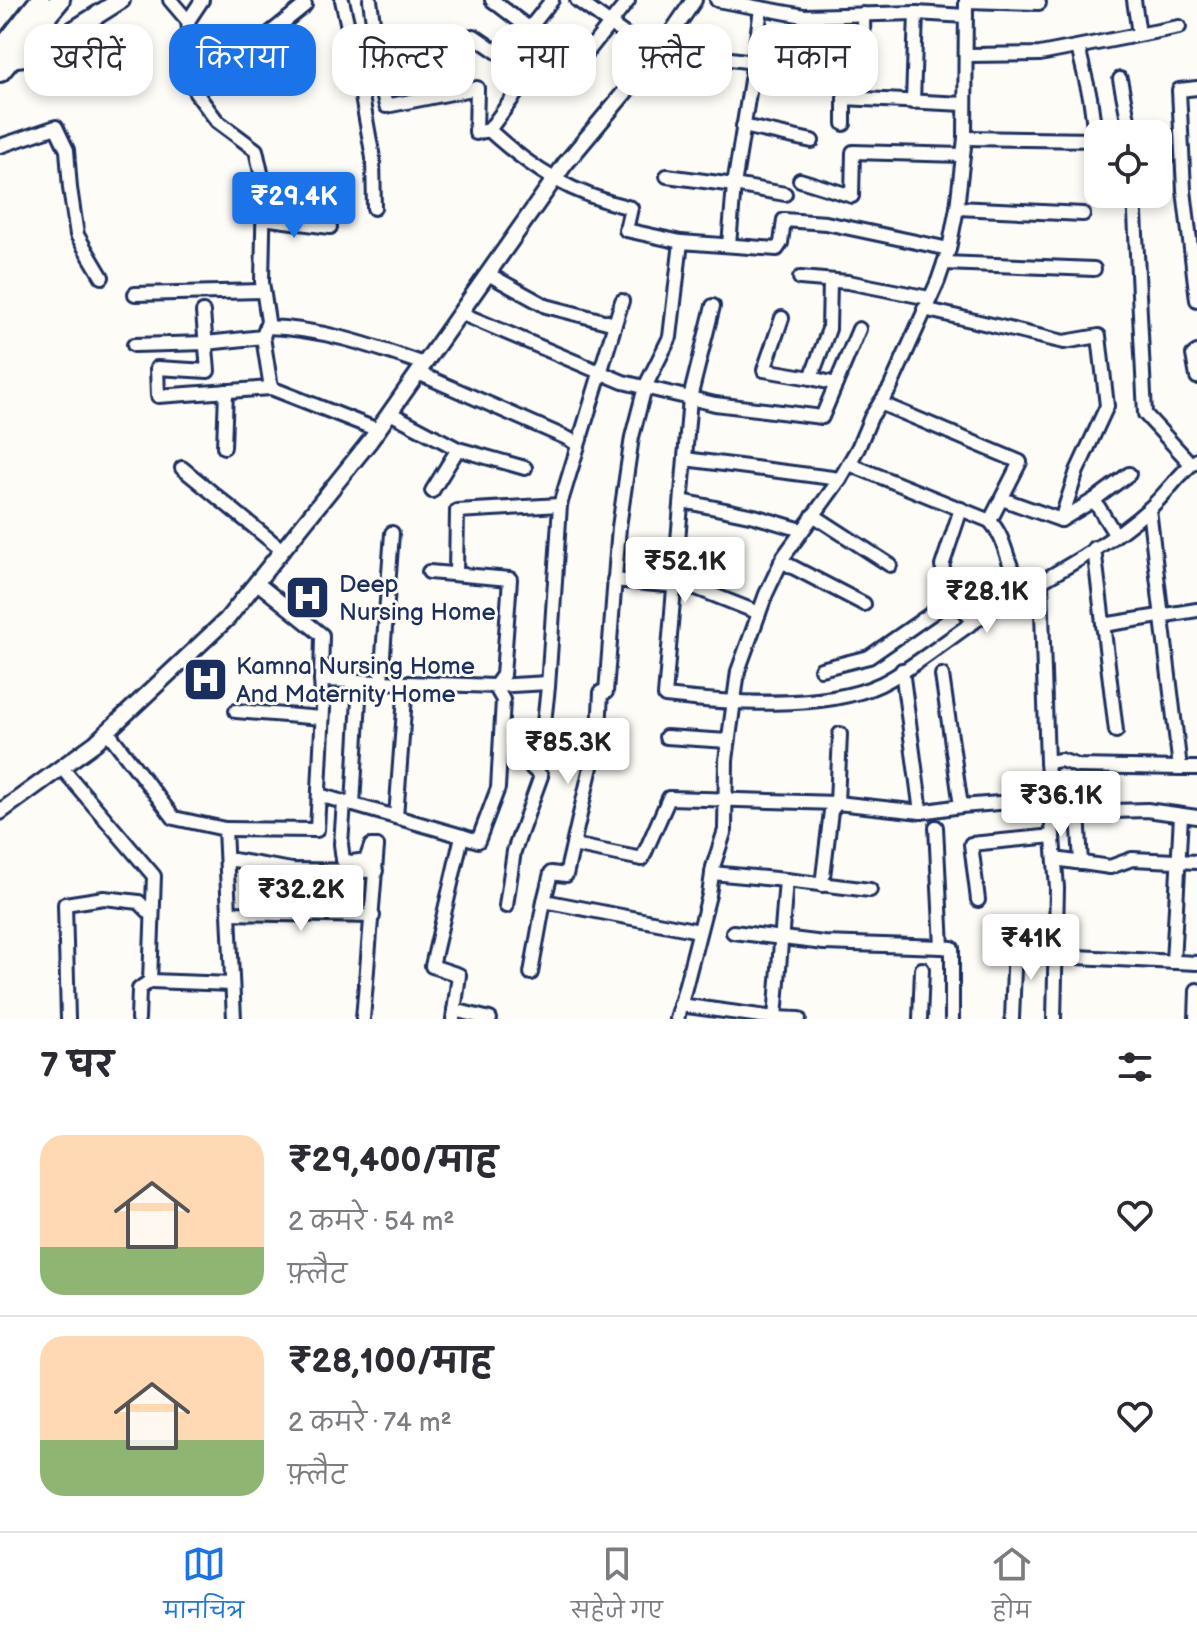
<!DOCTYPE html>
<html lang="hi">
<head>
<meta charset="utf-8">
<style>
	:root { --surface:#fff; --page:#f2f2f3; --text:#2b2b33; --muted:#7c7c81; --line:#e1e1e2; --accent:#1a73e8 }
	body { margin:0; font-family:"Balsamiq Sans","Playpen Sans Deva",sans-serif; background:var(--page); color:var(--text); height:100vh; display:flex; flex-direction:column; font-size:30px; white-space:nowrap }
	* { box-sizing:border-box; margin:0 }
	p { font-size:26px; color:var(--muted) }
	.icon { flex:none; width:44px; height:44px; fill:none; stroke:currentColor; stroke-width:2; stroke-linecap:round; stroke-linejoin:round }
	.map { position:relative; height:1019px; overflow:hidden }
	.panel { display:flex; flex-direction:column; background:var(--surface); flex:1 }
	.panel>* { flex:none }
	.top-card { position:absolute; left:24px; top:24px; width:1150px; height:72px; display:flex; gap:16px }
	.buttons { position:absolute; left:1084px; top:120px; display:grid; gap:16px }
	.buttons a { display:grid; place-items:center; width:88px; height:88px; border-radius:16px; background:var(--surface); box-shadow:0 4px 12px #0003; font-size:40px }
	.price { position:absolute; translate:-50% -68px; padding:0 18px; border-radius:8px; background:#fff; color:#222; font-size:26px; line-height:52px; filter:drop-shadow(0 2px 4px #0008) }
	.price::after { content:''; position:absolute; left:50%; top:48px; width:24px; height:18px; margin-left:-12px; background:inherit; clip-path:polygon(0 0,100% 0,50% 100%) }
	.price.active { background:var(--accent); color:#fff }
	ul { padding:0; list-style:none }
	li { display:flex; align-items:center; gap:24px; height:200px; padding:0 40px }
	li+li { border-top:2px solid var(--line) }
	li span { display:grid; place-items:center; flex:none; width:224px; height:160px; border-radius:24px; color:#555 }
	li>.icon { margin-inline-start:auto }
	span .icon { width:96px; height:96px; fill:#fffc; stroke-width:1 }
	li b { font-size:34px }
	h2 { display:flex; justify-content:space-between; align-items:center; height:96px; padding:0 40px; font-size:34px }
	.pill { padding:0 28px; border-radius:24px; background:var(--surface); box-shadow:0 4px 12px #0003; font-size:28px; line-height:72px }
	.pill.active { background:var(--accent); color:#fff }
	.dock { display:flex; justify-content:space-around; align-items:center; height:112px; border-top:2px solid var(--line); background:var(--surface); font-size:22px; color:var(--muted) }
	.dock a { display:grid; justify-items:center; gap:4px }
	.dock .active { color:var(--accent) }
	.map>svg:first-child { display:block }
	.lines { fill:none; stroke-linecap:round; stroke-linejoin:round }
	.minor-casing { stroke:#1b2f5e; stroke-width:18 }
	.tertiary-casing { stroke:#1b2f5e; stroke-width:20 }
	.secondary-casing { stroke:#1b2f5e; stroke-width:22 }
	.primary-casing { stroke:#1b2f5e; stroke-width:24 }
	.minor { stroke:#fdfcf7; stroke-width:12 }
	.tertiary { stroke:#fdfcf7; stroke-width:14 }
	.secondary { stroke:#fdfcf7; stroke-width:16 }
	.primary { stroke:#fdfcf7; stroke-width:18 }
	.labels { text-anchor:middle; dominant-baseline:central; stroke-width:6; stroke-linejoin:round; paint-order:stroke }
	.poi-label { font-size:24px; fill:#1b2f5e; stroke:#fdfcf7; text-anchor:start }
</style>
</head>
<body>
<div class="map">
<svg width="1197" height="1019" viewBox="0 0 1197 1019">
	<rect width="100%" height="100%" fill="#fdfcf7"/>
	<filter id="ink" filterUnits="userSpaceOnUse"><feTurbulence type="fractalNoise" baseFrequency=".0125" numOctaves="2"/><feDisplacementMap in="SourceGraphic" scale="16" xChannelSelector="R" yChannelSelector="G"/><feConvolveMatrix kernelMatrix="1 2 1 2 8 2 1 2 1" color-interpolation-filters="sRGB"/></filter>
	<g filter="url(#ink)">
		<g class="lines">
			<defs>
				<g id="minor">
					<polyline points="170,0 188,21 196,93 217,121 256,150 264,186 262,282 268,321 263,337 271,388 378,430"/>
					<polyline points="342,0 355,58"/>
					<polyline points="370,0 377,51 474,36 506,58 552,0"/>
					<polyline points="492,0 577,65 628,1"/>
					<polyline points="577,0 655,56"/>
					<polyline points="717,0 804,16 916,13 966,16"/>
					<polyline points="1134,0 1139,34"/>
					<polyline points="966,1 1039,3"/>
					<polyline points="761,8 754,62 821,75"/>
					<polyline points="863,14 864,74"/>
					<polyline points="188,21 202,0"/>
					<polyline points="1078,47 1090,97 1096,140 1098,190"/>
					<polyline points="660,50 754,62 734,185 785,194"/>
					<polyline points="374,52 386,106 477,88 476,133 489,130"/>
					<polyline points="967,55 1040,54 1179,27"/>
					<path d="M535,68l-46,62c45,41 83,64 142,78l-5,22 55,12"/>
					<polyline points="1120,79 1131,134"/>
					<polyline points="1197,88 1179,90 1184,190 1197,300"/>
					<polyline points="196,93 305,5"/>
					<polyline points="913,102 916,13"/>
					<polyline points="844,124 844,98 964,104"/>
					<polyline points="743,126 812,141"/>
					<polyline points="965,138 1098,140"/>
					<polyline points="0,146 56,127 67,150 70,188 77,235 102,277"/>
					<polyline points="667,176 734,185 729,245"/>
					<polyline points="800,180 852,196 853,152 963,155"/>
					<polyline points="1134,194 1145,414 1191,464"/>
					<polyline points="374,208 373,158 355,58 377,51"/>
					<polyline points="957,208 1083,214"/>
					<polyline points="263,218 330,227"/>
					<polyline points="944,263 1094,269"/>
					<polyline points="488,274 546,306 615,324"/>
					<polyline points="800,278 848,282 929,298"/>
					<polyline points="830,281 829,329 811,378 836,384"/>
					<polyline points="135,294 263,291"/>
					<path d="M713,306l-23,92 -25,298c61,7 159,15 216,-12 43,-22 80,-57 122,-81 49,-28 105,-57 147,-95 17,-15 29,-35 47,-48"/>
					<polyline points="924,309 1064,342 1099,336 1107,406 1077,471 1061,520"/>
					<polyline points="203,312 208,371 157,368 158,396 271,388"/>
					<polyline points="460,313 623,382 715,404 822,417 859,329"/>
					<polyline points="782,318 764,370 811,378"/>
					<path d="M266,327c55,1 107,19 158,37"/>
					<polyline points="134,345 206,343 263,337"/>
					<polyline points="1197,352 1193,355 1197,377"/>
					<polyline points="418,373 569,439 578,445"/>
					<polyline points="390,413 458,449 525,468"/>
					<polyline points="224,447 226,391"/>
					<polyline points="685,459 840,479"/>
					<polyline points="849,464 990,521 1020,462 880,403"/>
					<polyline points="182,468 282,550"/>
					<polyline points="432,491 458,449"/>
					<polyline points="1002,499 1061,520 1094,500 1115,534"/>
					<polyline points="1094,500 1129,474"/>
					<polyline points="682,501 754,516 802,530"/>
					<polyline points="961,509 942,566 954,598 974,622"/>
					<polyline points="813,515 890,565"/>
					<path d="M990,521c19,21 15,47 35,70"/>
					<polyline points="1094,548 1116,731"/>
					<polyline points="781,561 864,604"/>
					<polyline points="429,572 510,579 503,675 495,686 503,700 498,788 478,841 462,836"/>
					<polyline points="456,573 457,511 560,505"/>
					<polyline points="614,580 696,588 759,613"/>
					<polyline points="256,582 322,635 321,680 495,686 548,683"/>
					<polyline points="1041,583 1047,762 1057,888 1054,1019"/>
					<polyline points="1103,625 1197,610"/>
					<polyline points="821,669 869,657 954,598"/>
					<polyline points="381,682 392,533"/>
					<polyline points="236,711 322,718"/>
					<polyline points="107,731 174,818 225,829 234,1019"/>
					<polyline points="666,737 728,741"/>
					<polyline points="1047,762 1061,760 1078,766 1180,768 1149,509"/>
					<polyline points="61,767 154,876 150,981 139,989 138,1019"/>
					<polyline points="1180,768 1197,768"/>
					<polyline points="319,795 462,836 432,966 459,975 453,1019"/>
					<polyline points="344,802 341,844 343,860 352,862 366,860 371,846 377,846"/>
					<polyline points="353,805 360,681"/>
					<polyline points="961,806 1050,799"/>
					<polyline points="921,812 961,806 942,675"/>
					<polyline points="396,817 406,683"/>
					<polyline points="936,827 942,947 952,948 952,1019"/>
					<polyline points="225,829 317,830 323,709 321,680"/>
					<polyline points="573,845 642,859 669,798 837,803 840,734"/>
					<polyline points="1055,859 1110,867 1132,859 1197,862"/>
					<polyline points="227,861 234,860 292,870 376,871"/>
					<polyline points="1081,863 1078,812 1147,810 1197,817"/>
					<polyline points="786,880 870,890"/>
					<polyline points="822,885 831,811 837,803 921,812 902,670"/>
					<polyline points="978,900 971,844 1053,836"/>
					<polyline points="544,901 551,873 566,875 599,732 601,692 606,692 619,527 632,437 645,387 670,337 681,242 777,249 781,243 784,220 826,223 949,249"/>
					<polyline points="506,906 514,851 541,776 529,765 542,741 548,687 560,505 622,301"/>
					<polyline points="229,913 373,916"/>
					<polyline points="733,932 824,943 942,947"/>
					<polyline points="1056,956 1197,963"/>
					<polyline points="1173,962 1181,815"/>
					<polyline points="531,973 544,901 699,931"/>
					<polyline points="150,981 232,984"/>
					<polyline points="680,1005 775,1018 786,880 712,873"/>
					<polyline points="454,1010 490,1019"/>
					<polyline points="775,1018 799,1019"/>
					<polyline points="68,1019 65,904 104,898 139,902 152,915"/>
					<polyline points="363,1019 377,846"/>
					<polyline points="677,1019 709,895 713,867 725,830 726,760 738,671 766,594 784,556 840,479 858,448 871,417 890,388 938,281 949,249 957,208 965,138 966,0"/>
					<polyline points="920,1019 922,969"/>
					<polyline points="1012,1019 1015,944"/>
					<polyline points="1196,1019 1197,990"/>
				</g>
				<polyline id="tertiary" points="0,812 95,743 227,619 370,441 565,164 660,50 694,0"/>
				<polyline id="secondary" points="5,55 9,59 32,56 121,0"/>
				<g id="primary">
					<polyline points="0,51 40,0"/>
					<polyline points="0,72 60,0"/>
				</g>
			</defs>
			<use href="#minor" class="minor-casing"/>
			<use href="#tertiary" class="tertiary-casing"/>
			<use href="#secondary" class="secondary-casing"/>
			<use href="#primary" class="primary-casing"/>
			<use href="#minor" class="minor"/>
			<use href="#tertiary" class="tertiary"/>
			<use href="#secondary" class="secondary"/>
			<use href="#primary" class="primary"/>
		</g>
	</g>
	<defs>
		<symbol id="hospital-square" viewBox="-11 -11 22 22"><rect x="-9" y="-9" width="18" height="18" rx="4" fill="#1b2f5e" stroke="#fdfcf7"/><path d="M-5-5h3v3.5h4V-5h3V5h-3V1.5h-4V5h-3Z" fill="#fff"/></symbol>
	</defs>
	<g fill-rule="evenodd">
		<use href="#hospital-square" x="282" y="572" width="51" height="51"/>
		<use href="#hospital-square" x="180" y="654" width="51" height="51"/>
	</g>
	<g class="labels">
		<g class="poi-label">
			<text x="339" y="584">Deep<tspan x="339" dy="28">Nursing Home</tspan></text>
			<text x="236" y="666">Kamna Nursing Home<tspan x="236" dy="28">And Maternity Home</tspan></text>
		</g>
	</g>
</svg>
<div class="buttons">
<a><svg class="icon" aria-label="locate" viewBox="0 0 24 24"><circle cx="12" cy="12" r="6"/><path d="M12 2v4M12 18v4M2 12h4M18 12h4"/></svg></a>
</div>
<b class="price active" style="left:294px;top:240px">₹29.4K</b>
<b class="price" style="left:685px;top:605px">₹52.1K</b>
<b class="price" style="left:987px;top:635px">₹28.1K</b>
<b class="price" style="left:568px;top:786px">₹85.3K</b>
<b class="price" style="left:1061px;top:839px">₹36.1K</b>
<b class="price" style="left:301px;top:933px">₹32.2K</b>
<b class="price" style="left:1031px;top:982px">₹41K</b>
<div class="top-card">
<a class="pill">खरीदें</a>
<a class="pill active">किराया</a>
<a class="pill">फ़िल्टर</a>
<a class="pill">नया</a>
<a class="pill">फ़्लैट</a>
<a class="pill">मकान</a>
</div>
</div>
<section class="panel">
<h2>7 घर<svg class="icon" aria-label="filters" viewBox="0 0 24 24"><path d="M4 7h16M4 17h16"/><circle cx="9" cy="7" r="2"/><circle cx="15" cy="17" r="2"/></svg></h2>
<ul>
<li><span style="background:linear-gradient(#ffd9b3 70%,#8fb573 0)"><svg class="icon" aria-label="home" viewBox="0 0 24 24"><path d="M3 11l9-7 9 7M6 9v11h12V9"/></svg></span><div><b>₹29,400/माह</b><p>2 कमरे · 54 m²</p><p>फ़्लैट</p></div><svg class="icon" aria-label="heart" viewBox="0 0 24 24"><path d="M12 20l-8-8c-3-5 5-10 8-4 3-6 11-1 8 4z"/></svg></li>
<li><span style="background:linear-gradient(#ffd9b3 65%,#8fb573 0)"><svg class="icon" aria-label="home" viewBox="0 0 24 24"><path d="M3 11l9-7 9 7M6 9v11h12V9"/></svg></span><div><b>₹28,100/माह</b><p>2 कमरे · 74 m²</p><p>फ़्लैट</p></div><svg class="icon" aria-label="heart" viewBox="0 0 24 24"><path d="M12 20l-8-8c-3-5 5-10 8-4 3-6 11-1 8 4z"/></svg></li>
</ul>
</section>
<nav class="dock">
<a class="active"><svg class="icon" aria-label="map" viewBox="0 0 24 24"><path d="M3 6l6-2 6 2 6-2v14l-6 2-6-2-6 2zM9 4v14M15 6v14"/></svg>मानचित्र</a>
<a><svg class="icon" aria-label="saved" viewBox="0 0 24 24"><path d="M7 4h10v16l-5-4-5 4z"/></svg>सहेजे गए</a>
<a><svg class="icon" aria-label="home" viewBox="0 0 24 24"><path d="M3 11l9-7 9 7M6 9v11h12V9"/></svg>होम</a>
</nav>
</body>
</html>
